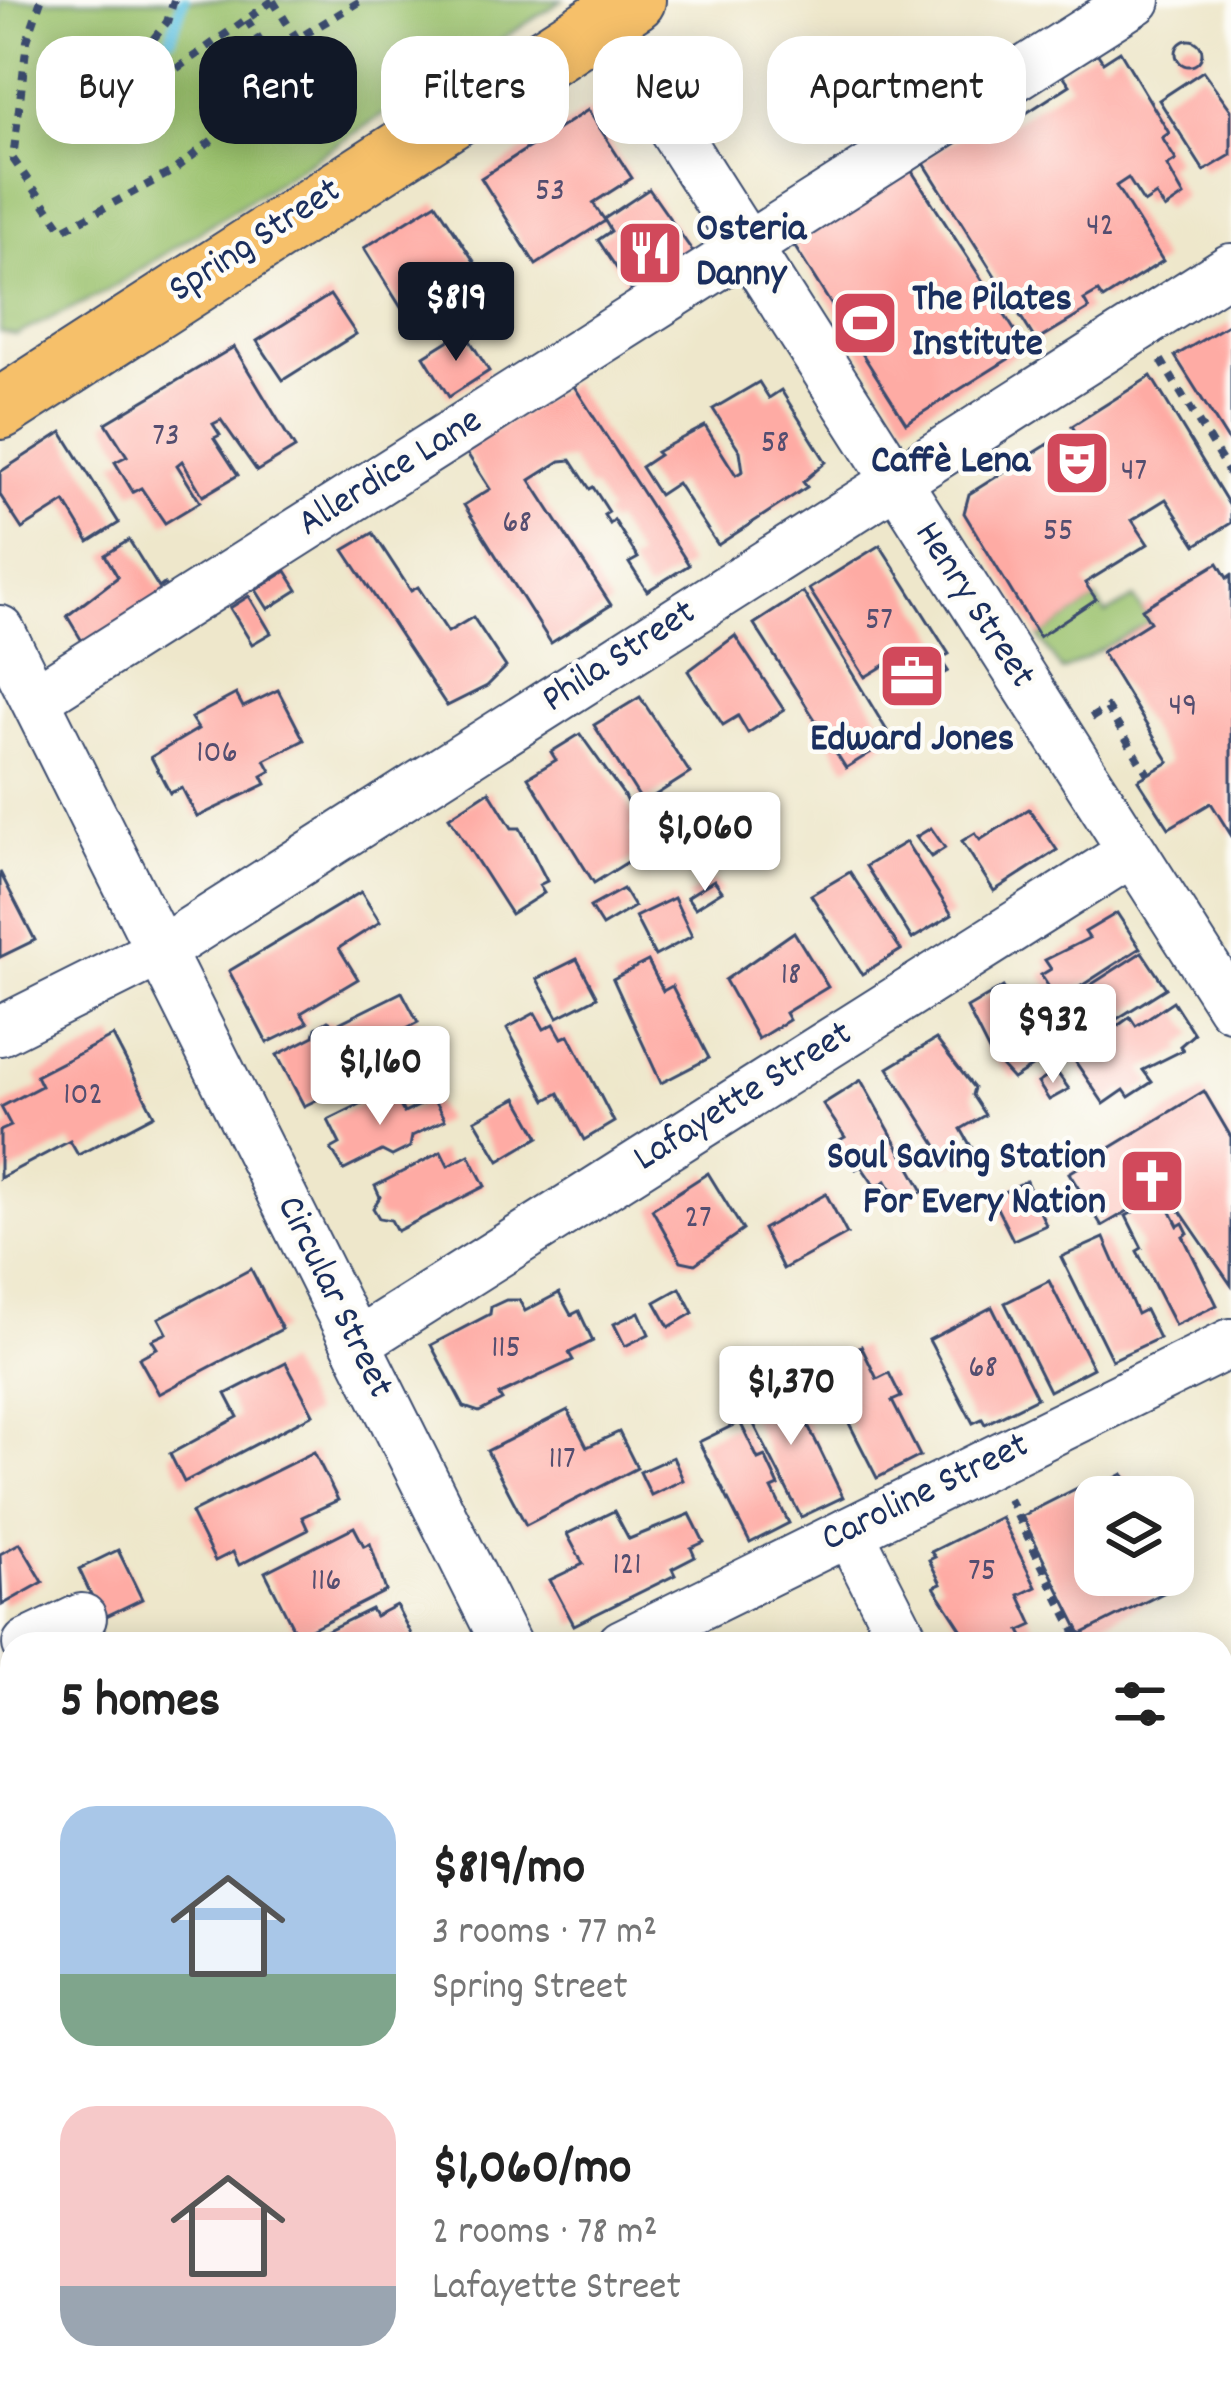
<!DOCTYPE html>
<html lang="en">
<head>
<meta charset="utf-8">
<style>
	:root { --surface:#fff; --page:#f6f6f6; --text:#222; --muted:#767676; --accent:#111827 }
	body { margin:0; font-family:Dekko,sans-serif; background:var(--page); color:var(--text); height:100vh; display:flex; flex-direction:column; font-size:45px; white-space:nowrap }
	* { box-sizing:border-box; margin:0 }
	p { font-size:39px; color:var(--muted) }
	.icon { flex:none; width:66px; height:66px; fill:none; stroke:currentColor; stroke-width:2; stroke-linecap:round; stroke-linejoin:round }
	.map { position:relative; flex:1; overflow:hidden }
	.panel { position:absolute; left:0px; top:1632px; width:1233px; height:768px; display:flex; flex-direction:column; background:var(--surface); border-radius:36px 36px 0 0; box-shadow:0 6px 30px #0003 }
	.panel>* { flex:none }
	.banner { position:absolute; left:36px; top:36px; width:1161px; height:108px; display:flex; gap:24px }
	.fabs { position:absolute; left:1074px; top:1476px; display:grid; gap:24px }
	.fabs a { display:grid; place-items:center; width:120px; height:120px; border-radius:24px; background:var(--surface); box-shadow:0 6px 30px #0003; font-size:60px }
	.price { position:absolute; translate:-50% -102px; padding:0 27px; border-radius:12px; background:#fff; color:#222; font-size:39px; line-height:78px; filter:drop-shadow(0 3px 6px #0008) }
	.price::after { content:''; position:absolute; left:50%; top:72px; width:36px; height:27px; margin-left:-18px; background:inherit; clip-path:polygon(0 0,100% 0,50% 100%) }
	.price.on { background:var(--accent); color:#fff }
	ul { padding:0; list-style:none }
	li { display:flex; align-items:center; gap:36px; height:300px; padding:0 60px }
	li span { display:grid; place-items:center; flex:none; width:336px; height:240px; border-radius:36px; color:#555 }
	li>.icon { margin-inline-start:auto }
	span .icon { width:144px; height:144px; fill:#fffc; stroke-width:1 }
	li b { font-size:51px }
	h2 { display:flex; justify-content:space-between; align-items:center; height:144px; padding:0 60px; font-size:51px }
	.tag { padding:0 42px; border-radius:36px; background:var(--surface); box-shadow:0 6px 30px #0003; font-size:42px; line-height:108px }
	.tag.on { background:var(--accent); color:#fff }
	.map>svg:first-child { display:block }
	.green { fill:#9ac16c; stroke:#5a7865; stroke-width:3 }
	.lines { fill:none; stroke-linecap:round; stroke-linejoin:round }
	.stream { stroke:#64c5e3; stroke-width:12 }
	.building { fill:#feaba4 }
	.minor-casing { stroke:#3b4b6e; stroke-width:52 }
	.major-casing { stroke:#3b4b6e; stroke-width:64 }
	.path { stroke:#3b4b6e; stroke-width:8; stroke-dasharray:9 9; stroke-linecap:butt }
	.minor { stroke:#fff; stroke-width:48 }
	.major { stroke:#f6c06b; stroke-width:60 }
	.labels { text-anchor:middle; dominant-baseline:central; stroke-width:9; stroke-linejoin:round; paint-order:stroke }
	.number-label { font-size:33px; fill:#544e70 }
	.poi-label { font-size:39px; font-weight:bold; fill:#1b2f5e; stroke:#fdfcf7; text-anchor:start }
	.street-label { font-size:39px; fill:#1b2f5e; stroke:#fdfcf7 }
</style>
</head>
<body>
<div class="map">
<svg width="1231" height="2400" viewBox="0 0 1231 2400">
	<rect width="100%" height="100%" fill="#fdfcf7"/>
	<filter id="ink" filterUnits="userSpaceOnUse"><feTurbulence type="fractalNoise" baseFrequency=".00833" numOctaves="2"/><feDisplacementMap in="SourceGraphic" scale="24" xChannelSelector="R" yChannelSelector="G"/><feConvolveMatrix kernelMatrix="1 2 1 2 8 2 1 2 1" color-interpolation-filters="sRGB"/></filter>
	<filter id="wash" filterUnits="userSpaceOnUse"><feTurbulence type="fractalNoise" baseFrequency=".004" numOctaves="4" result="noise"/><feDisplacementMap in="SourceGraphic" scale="48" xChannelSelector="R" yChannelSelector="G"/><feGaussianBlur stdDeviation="2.7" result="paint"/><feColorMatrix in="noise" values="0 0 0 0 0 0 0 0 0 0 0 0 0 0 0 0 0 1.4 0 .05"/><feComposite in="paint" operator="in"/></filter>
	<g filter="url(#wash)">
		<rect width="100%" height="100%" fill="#eee7cb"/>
		<g class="green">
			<polygon points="0,0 563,0 105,292 16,335 0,332"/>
			<polygon points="1134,598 1150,622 1062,671 1039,637 1096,599 1106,614"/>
			<polygon points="1231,1726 1231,2230 1221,2223 1221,1731"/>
		</g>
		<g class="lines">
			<polyline class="stream" points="171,37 183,0"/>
		</g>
		<g id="blocks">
			<g class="building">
				<circle cx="1189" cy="53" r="13"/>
				<polygon points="1095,50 1103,62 1120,51 1169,133 1162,138 1176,160 1167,166 1184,196 1165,209 1156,195 1144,203 1128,178 1116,186 1163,261 1103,299 1098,292 1084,300 1089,309 1036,341 922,160 991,117 1000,130 1070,85 1061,72"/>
				<polygon points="1203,71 1231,110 1231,155 1204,171 1159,100"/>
				<polygon points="588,110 632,178 593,203 604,219 649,189 705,269 679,285 667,266 658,271 667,284 639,302 598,240 611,231 605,221 536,265 481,178"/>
				<polygon points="911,170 1026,348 906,423 793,244"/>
				<polygon points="436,203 483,275 410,322 364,248"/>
				<polygon points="330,295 356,334 283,380 257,341"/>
				<polygon points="1231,323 1231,445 1175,356"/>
				<polygon points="464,331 489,371 449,397 424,356"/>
				<polygon points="234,347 295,448 257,471 221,420 213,424 220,435 214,438 238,475 203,496 182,461 177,465 200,502 165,523 141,488 133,492 115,462 127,456 106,423"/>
				<polygon points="1151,376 1231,508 1231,523 1196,545 1166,499 1132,520 1148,544 1085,583 1096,599 1039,637 964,513 969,494 1050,443 1064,467 1088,453 1072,426"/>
				<polygon points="759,382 769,398 781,390 826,462 803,482 807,487 718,545 677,483 659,495 641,467 659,455 656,452 705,426 736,475 743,471 740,451 713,409"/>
				<polygon points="572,383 689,565 647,591 629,563 638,558 614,520 610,524 604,515 609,512 593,487 590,489 571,460 560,461 530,480 611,605 551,643 464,505 490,489 465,450"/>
				<polygon points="62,432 119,523 89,542 65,502 22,529 0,495 0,472"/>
				<polygon points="373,533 411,591 418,587 448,632 473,617 506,667 487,686 447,706 344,550"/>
				<polygon points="129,540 159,588 164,584 177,605 91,656 67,616 118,577 105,555"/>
				<polygon points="880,545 949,654 940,659 948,671 908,693 890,662 865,677 809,589"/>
				<polygon points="1218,563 1227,578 1231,575 1231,835 1211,803 1169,828 1138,780 1169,762 1102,652 1150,622 1142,609"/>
				<polygon points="286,571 298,590 268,609 256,590"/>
				<polygon points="803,592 892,739 846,768 754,624"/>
				<polygon points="249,596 271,633 252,644 230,608"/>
				<polygon points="735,636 784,710 748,733 738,716 723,725 688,671"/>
				<polygon points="278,690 304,740 265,760 271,771 262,776 266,784 197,817 182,788 170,793 151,757 198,729 191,718 236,694 243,707"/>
				<polygon points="640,697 690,773 643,803 594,725"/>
				<polygon points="580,734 623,794 638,825 630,830 645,851 594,883 528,777 556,760 551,752"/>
				<polygon points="489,791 512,828 520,828 547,881 539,885 544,893 511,914 449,817"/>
				<polygon points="1029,809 1057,850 994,891 962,841 975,833 980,840"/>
				<polygon points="931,828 945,848 931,857 916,837"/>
				<polygon points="906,842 952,915 912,939 866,866"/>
				<polygon points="0,872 35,940 0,957"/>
				<polygon points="850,872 901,950 862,974 811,895"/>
				<polygon points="714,880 722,891 695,908 687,897"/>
				<polygon points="623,889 634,907 602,926 590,907"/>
				<polygon points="361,892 380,922 339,948 358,979 301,1013 308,1023 267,1043 229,971"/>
				<polygon points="674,898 692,936 655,956 635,917"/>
				<polygon points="1117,913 1140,948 1058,1001 1041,975 1051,969 1045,960 1089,938 1085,932"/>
				<polygon points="794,932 828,987 785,1013 789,1020 758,1039 725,980"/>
				<polygon points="1142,952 1166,988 1060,1055 1036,1020"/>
				<polygon points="577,959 597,997 558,1017 537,979"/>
				<polygon points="648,961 663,991 672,986 709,1058 661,1083 613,979"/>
				<polygon points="1003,987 1047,1057 1013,1079 990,1054 967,1008"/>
				<polygon points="402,992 418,1022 353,1056 361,1078 304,1106 277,1055 314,1036 316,1028 328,1021 335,1025"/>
				<polygon points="1173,1001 1194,1034 1180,1046 1183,1050 1143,1070 1152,1082 1129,1097 1124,1090 1104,1104 1073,1058 1130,1017 1136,1026"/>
				<polygon points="535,1013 544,1029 554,1024 562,1038 569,1035 614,1122 584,1140 559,1093 546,1100 507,1028"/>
				<polygon points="113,1036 154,1115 78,1155 70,1141 0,1178 0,1131 11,1126 1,1107 41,1086 36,1076"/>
				<polygon points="936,1039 974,1088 972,1095 985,1115 961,1129 973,1150 949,1165 888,1068"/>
				<polygon points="1056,1071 1069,1089 1049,1100 1038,1083"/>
				<polygon points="861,1080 923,1191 901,1206 886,1181 876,1188 861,1166 856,1169 838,1141 845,1137 823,1104"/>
				<polygon points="391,1089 404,1113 433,1099 445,1120 412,1136 410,1147 392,1156 382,1151 344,1170 331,1149 340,1144 328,1120"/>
				<polygon points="1204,1091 1231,1137 1231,1285 1165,1189 1102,1226 1069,1173"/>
				<polygon points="517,1098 539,1137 499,1161 475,1120"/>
				<polygon points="441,1152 448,1166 469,1155 485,1186 397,1231 391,1220 379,1218 373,1208 380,1197 375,1186"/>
				<polygon points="708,1173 743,1230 695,1264 681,1261 652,1209"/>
				<polygon points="1026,1181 1046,1225 1013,1240 992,1198"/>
				<polygon points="826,1194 847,1234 783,1269 763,1229"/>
				<polygon points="1163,1196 1178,1226 1183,1223 1188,1233 1183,1236 1217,1305 1175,1325 1137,1251 1142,1248 1126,1216"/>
				<polygon points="1104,1238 1137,1314 1145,1310 1159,1338 1112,1360 1061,1257"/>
				<polygon points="251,1269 282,1329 159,1394 139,1358 157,1348 152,1340 167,1333 159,1318"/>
				<polygon points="1049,1281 1093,1368 1049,1391 1005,1303"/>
				<polygon points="680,1288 693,1313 669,1327 655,1302"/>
				<polygon points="559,1293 571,1315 579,1311 593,1341 569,1353 573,1360 499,1395 502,1400 479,1412 464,1407 431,1345 490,1314 491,1307 506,1300 519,1300 525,1311"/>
				<polygon points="992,1307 1037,1398 985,1424 982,1419 973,1423 929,1340"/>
				<polygon points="639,1312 649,1334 625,1346 614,1324"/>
				<polygon points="861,1346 877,1379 889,1373 901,1397 892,1401 920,1456 877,1478 825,1376 830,1374 824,1365"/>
				<polygon points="286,1363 313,1414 184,1482 170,1454 238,1417 226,1394"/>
				<polygon points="770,1375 793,1422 804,1417 843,1497 801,1517 737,1391"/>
				<polygon points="568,1410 587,1447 619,1432 637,1468 526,1525 487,1451"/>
				<polygon points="740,1422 758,1459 765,1456 779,1486 772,1489 789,1523 750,1543 699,1442"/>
				<polygon points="314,1452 338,1500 302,1517 308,1530 239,1565 233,1552 215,1561 191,1513"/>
				<polygon points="673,1457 683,1480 651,1495 640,1472"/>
				<polygon points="1123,1474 1141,1497 1095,1497 1095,1575 1167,1575 1173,1588 1081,1634 1022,1516 1089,1482 1092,1490"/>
				<polygon points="614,1511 629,1539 690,1514 704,1542 691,1548 695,1557 672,1569 675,1575 574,1625 550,1580 583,1564 567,1534"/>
				<polygon points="1001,1517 1036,1587 1019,1595 1033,1625 1020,1631 1027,1644 971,1644 934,1587 941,1584 929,1560 935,1557 931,1552"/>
				<polygon points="354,1527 364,1546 370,1543 386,1591 297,1636 265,1572"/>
				<polygon points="20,1543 43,1582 2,1605 0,1554"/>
				<polygon points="118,1550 142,1599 102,1618 79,1569"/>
				<polygon points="396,1605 416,1644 317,1644 314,1637 371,1609 375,1616"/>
				<polygon points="4,1773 12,1791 12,1884 0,1890"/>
				<polygon points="1221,1858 1231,1867 1231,2052 1221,2043"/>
				<polygon points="12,2183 12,2256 0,2262 0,2189"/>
				<polygon points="12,2296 12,2340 0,2345 0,2302"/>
				<polygon points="22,2388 69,2388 43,2400 28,2400"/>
				<polygon points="257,2388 292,2388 297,2400 232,2400"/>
				<polygon points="674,2388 794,2388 799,2398 649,2400"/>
				<polygon points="969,2388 1064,2388 1070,2400 958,2400 955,2395"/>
			</g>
		</g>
	</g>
	<g filter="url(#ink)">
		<use href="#blocks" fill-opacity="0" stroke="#3b4b6e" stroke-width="3"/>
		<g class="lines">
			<defs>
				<g id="minor">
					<polyline points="603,20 1231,1006"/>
					<polyline points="0,630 506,1644"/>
					<polyline points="35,699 1136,0"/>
					<polyline points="0,1031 160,951 1231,268"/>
					<polyline points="356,1343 1132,852"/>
					<polyline points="849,1532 906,1644"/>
					<polyline points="27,1644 82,1618"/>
					<polyline points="622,1644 1231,1343"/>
					<polyline points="1221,1710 1231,1706"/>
					<polyline points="0,1960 12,1955"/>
					<polyline points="0,2048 12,2072"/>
					<polyline points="0,2271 12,2266"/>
					<polyline points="1221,2271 1231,2291"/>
					<polyline points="169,2388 175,2400"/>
					<polyline points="519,2388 525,2400"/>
					<polyline points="873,2388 879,2400"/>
				</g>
				<g id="major">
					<polyline points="0,409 635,0"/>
					<polyline points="1221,2326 1231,2312"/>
					<polyline points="1167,2400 1175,2388"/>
				</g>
			</defs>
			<use href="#minor" class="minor-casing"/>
			<use href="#major" class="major-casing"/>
			<g class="path">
				<polyline points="41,0 27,41 13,159 63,230 173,171 279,88 277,68 246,18"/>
				<polyline points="174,0 167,22 151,42 173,71 274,0"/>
				<polyline points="273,1 297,39 362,0"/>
				<polyline points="1161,360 1231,476"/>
				<polyline points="1091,718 1107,708 1148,774"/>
				<polyline points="1009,1499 1077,1636"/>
			</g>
			<use href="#minor" class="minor"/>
			<use href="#major" class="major"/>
		</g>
	</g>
	<defs>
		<symbol id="restaurant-square" viewBox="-11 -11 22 22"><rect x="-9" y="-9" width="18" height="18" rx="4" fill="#d1495b" stroke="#fdfcf7"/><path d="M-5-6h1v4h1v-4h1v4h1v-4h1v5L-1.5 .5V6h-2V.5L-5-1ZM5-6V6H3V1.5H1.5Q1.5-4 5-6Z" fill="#fff"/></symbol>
		<symbol id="stadium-square" viewBox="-11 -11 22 22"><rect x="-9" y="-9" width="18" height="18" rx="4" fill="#d1495b" stroke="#fdfcf7"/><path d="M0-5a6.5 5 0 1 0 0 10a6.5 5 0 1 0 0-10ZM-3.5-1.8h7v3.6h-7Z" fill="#fff"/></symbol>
		<symbol id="theatre-square" viewBox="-11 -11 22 22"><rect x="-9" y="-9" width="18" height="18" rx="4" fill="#d1495b" stroke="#fdfcf7"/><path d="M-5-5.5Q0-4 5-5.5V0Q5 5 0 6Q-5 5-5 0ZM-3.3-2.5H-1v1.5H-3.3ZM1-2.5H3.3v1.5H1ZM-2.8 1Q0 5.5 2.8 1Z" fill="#fff"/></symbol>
		<symbol id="office-square" viewBox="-11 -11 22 22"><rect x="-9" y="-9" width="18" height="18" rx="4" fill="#d1495b" stroke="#fdfcf7"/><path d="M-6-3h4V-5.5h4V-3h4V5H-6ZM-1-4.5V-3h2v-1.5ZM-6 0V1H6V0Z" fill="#fff"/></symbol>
		<symbol id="church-square" viewBox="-11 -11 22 22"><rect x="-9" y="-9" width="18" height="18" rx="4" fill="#d1495b" stroke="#fdfcf7"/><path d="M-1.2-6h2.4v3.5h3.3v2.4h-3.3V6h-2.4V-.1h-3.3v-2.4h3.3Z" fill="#fff"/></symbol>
	</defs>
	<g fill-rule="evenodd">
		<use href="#restaurant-square" x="612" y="215" width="76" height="76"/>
		<use href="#stadium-square" x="827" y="285" width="76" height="76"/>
		<use href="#theatre-square" x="1039" y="425" width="76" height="76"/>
		<use href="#office-square" x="874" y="638" width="76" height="76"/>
		<use href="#church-square" x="1114" y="1143" width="76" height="76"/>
	</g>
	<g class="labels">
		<g class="number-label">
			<text x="550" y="192">53</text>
			<text x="1100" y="227">42</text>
			<text x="166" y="437">73</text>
			<text x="775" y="444">58</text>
			<text x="1134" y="472">47</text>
			<text x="517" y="524">68</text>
			<text x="1058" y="532">55</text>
			<text x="879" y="621">57</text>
			<text x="1183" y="707">49</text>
			<text x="217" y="754">106</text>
			<text x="791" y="976">18</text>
			<text x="83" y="1096">102</text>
			<text x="698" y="1219">27</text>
			<text x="506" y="1349">115</text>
			<text x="983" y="1369">68</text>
			<text x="562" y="1460">117</text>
			<text x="627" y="1566">121</text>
			<text x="982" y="1572">75</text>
			<text x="326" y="1582">116</text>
		</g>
		<g class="poi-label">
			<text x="696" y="231">Osteria<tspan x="696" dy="45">Danny</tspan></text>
			<text x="912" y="301">The Pilates<tspan x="912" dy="45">Institute</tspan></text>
			<text x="1030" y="463" text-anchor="end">Caffè Lena</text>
			<text x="912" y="741" text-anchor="middle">Edward Jones</text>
			<text x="1106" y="1159" text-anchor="end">Soul Saving Station<tspan x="1106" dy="45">For Every Nation</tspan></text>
		</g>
		<g class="street-label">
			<text transform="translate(256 242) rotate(-33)">Spring Street</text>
			<text transform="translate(391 474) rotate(-32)">Allerdice Lane</text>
			<text transform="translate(973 606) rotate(57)">Henry Street</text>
			<text transform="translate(620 658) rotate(-33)">Phila Street</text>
			<text transform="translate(744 1098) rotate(-32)">Lafayette Street</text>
			<text transform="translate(333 1298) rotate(64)">Circular Street</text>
			<text transform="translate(926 1494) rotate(-26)">Caroline Street</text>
		</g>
	</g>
</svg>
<div class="fabs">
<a><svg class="icon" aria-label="layers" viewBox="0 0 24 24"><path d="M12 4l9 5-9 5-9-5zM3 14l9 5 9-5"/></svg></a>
</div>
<b class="price on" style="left:456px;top:364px">$819</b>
<b class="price" style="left:705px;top:894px">$1,060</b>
<b class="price" style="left:1053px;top:1086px">$932</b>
<b class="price" style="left:380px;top:1128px">$1,160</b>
<b class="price" style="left:791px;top:1448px">$1,370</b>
<div class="banner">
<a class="tag">Buy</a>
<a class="tag on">Rent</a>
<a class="tag">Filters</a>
<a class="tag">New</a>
<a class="tag">Apartment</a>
</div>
<section class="panel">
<h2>5 homes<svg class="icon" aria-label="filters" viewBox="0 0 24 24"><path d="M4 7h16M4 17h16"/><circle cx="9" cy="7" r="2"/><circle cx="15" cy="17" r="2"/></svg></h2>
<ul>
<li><span style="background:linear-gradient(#a9c7e8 70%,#7fa58c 0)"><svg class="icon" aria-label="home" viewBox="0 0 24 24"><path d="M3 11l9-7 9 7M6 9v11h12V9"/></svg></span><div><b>$819/mo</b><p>3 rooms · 77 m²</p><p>Spring Street</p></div></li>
<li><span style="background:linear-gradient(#f6c9c9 75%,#9aa5b1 0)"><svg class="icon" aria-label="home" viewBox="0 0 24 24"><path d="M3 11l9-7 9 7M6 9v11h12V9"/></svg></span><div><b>$1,060/mo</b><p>2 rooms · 78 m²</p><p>Lafayette Street</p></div></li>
</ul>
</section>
</div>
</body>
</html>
